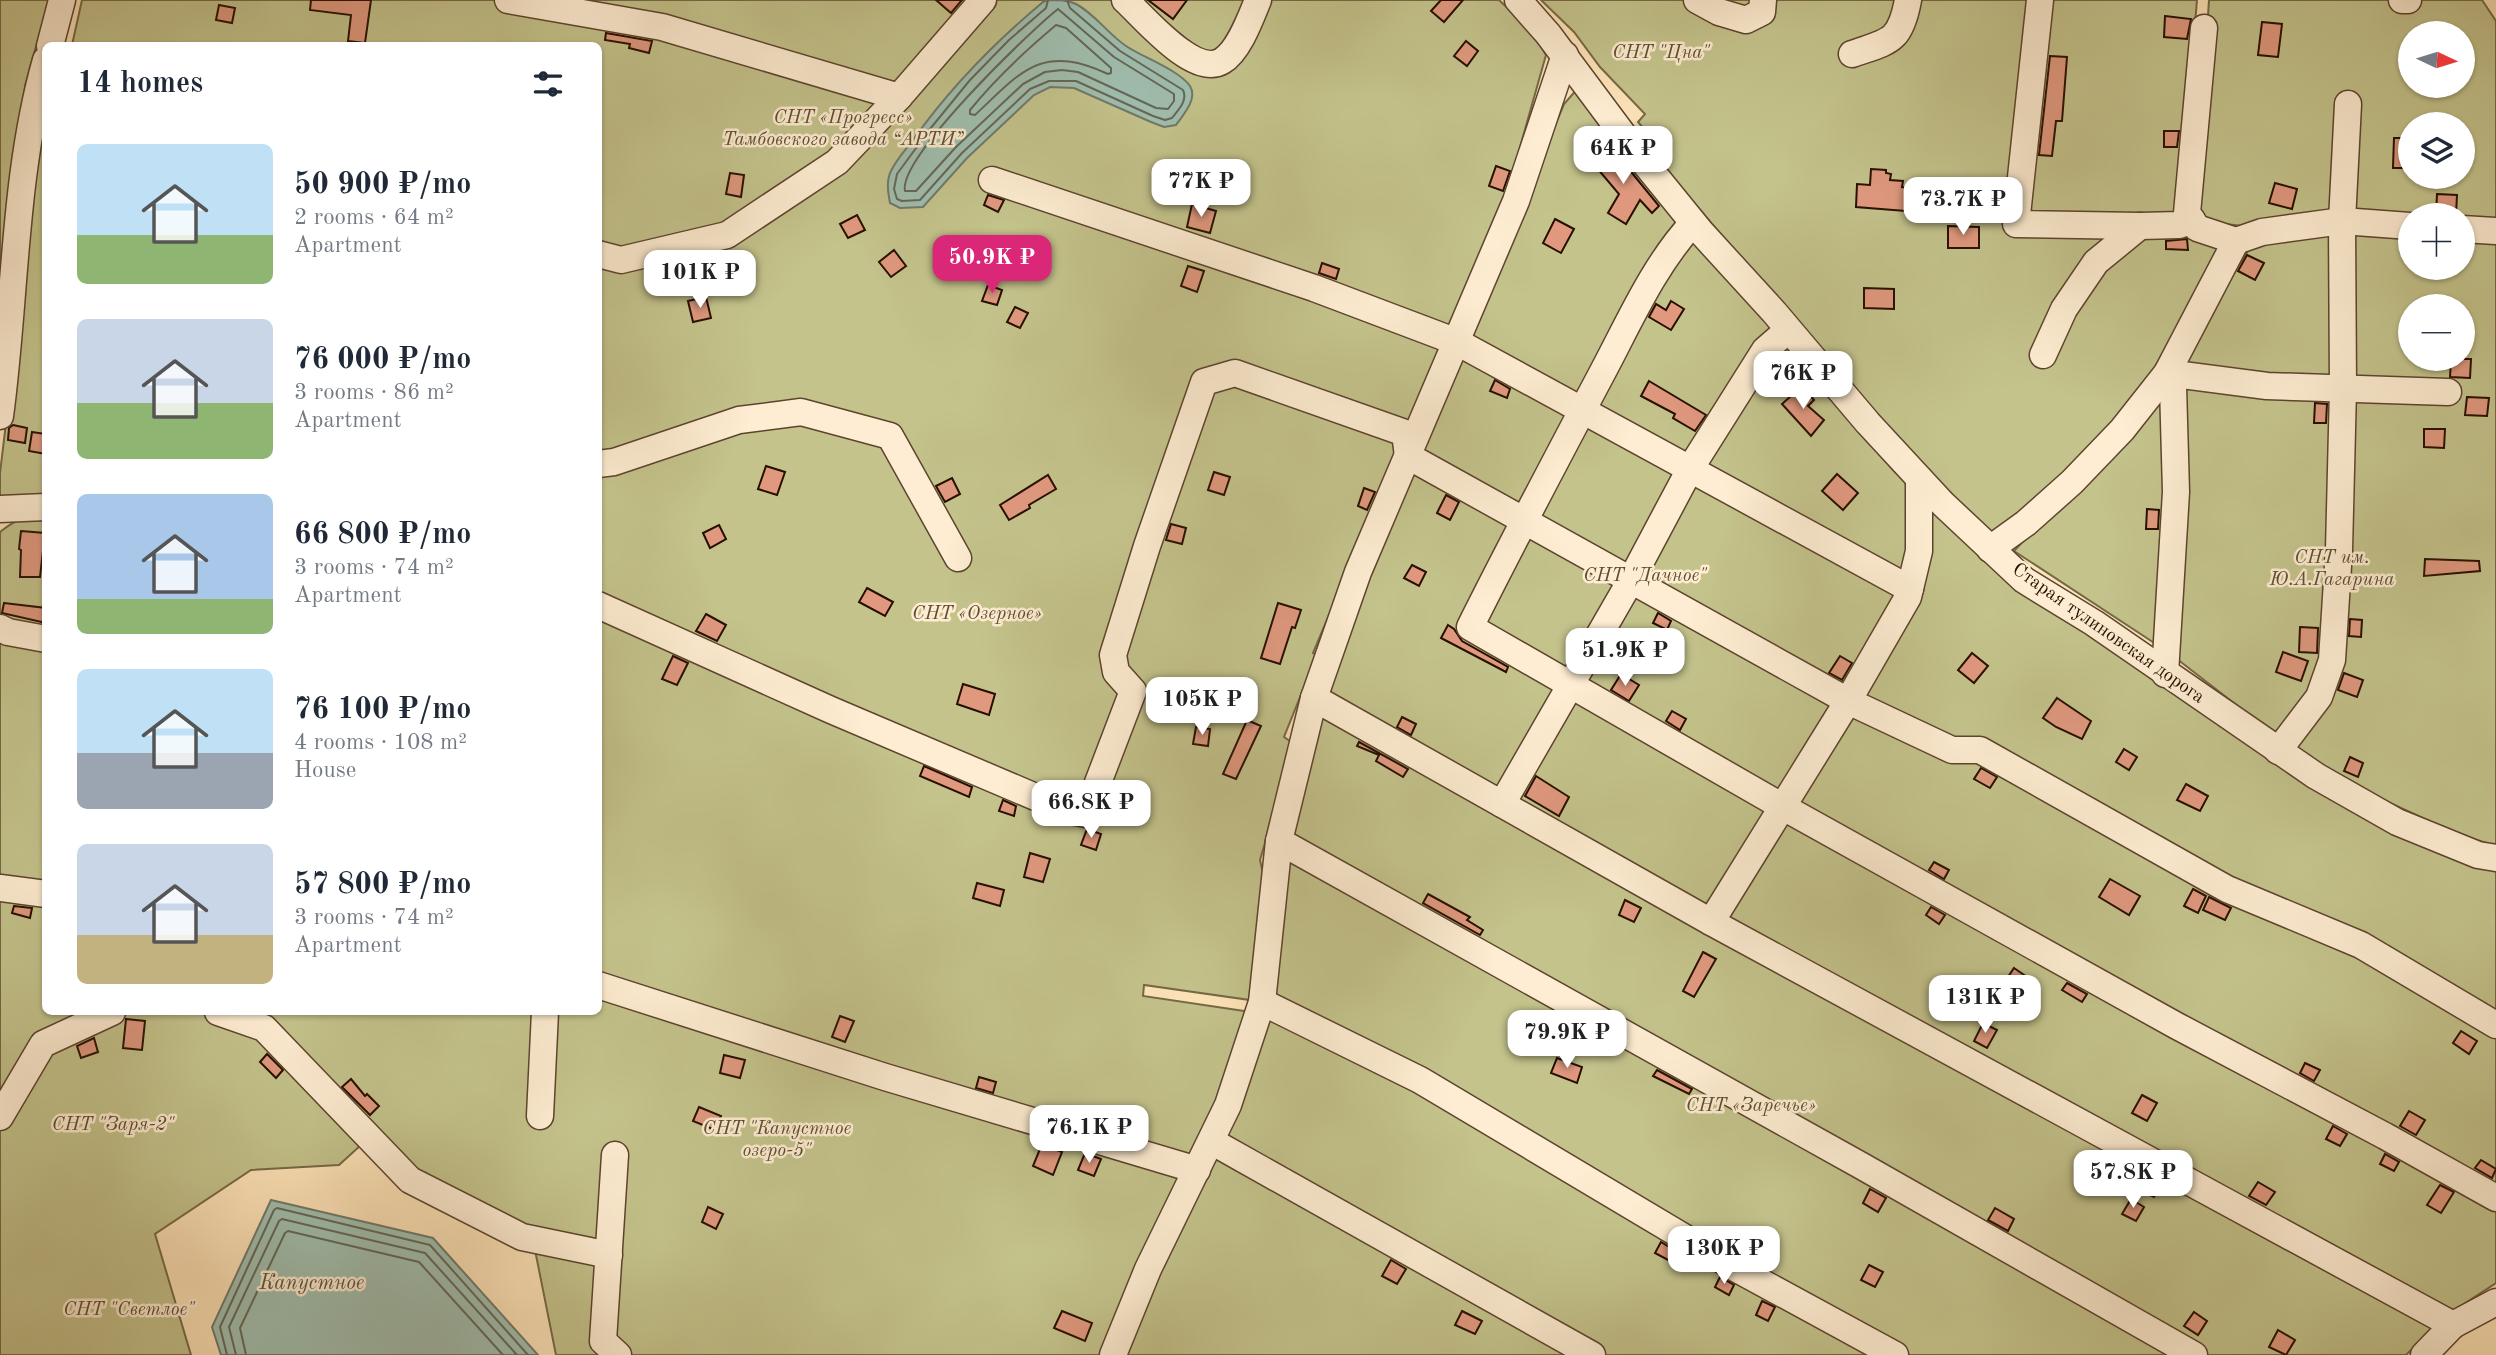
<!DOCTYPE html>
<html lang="en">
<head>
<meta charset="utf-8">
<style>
	:root { --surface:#fff; --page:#f2f2f3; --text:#1f2937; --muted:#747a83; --accent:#db2777 }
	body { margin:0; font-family:"Old Standard TT",serif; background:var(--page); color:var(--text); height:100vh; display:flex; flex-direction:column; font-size:26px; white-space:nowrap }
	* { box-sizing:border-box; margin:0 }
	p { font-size:23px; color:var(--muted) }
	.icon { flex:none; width:38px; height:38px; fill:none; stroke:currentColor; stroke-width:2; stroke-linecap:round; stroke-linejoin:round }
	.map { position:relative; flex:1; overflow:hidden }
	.sheet { position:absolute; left:42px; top:42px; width:560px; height:973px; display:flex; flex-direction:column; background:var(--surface); border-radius:10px; box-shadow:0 2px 5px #0004 }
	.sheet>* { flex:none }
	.needle { width:46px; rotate:94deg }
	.controls { position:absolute; left:2398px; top:21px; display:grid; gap:14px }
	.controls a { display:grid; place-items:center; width:77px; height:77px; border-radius:50%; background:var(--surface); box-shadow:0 2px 5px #0004; font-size:35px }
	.price { position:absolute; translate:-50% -60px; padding:0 16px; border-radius:14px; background:#fff; color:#222; font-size:23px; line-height:46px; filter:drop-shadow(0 2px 4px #0008) }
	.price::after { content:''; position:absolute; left:50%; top:42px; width:21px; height:16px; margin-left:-10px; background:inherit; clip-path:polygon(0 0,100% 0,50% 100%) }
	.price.selected { background:var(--accent); color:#fff }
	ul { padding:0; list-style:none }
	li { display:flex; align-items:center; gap:21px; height:175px; padding:0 35px }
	li span { display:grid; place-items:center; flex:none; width:196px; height:140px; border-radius:10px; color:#555 }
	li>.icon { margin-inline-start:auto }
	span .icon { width:84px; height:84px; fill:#fffc; stroke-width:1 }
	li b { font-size:30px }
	h2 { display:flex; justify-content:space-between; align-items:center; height:84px; padding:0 35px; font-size:30px }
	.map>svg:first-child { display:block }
	.green { fill:#c4c38c; stroke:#766946; stroke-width:2; fill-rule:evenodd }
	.water { fill:#a0bfb0; stroke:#70796a; stroke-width:2 }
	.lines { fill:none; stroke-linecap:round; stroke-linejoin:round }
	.shore { stroke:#646758; stroke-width:2 }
	.building { fill:#e0997f; stroke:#270f00; stroke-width:2 }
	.minor-casing { stroke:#5d442e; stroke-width:29 }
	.minor { stroke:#feedd2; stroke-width:26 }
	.labels { text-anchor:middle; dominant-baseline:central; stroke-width:5; stroke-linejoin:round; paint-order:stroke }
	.park-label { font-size:19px; font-style:italic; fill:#5e4e31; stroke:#feedd2 }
	.street-label { font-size:19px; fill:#270f00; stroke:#feedd2 }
	.water-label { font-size:21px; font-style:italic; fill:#575546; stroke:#feedd2 }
</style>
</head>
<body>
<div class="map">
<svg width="2496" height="1355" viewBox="0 0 2496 1355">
	<rect width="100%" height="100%" fill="#fee4b9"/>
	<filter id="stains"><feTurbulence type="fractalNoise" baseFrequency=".00286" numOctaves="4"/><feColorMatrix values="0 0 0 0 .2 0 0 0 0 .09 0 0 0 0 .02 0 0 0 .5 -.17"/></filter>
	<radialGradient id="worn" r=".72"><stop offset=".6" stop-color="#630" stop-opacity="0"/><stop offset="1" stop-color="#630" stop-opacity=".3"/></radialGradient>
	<g class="green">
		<polygon points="0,0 49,0 25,86 0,355"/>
		<path d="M82,0h1417l34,32 13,23 -44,156 -173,404 -16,38 4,2 -33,82 10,7 -34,116 3,13 -13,127 -106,-15 -1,11 128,19 69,31 550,309h-1334l-22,-110 -173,-100 -22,20 -88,5 -96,64 36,121h-191v-823c15,-12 26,-17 45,-17l1,497h552v-966l-526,-1z"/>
		<polygon points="1541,0 2197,0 2178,228 2222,249 2153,375 2109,433 2001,532 1989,531 1897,439 1658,161 1666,155 1638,122 1645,114 1600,67 1574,32"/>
		<path d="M2209,0h273l14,21v825l-41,-13 -95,-44 -72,-44 -120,-93 -154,-101 91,-97 76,-73 17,-53 57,-88 -13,-14 -33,-4 -10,-11 3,-102zM2410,33h52v53h-52zM2410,124h52v53h-52zM2410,215h52v53h-52zM2410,306h52v53h-52z"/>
		<polygon points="1578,88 1780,337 1894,471 2009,583 2496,869 2496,1283 2447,1315 2406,1355 1908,1355 1816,1302 1273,1002 1274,896 1312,710 2322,1247 1319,690 1564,104"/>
		<polygon points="46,91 45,502 0,499 0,473"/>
	</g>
	<g class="water">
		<path d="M1049,0c10,0 18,0 27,4 19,10 32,30 50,42 16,11 53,24 64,40 8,13 -7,29 -14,39l-12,2 -13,-5 -77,-34 -24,-1 -16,8 -67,63 -44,49 -23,1 -10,-5c-2,-11 -4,-22 1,-32 5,-11 15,-22 22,-31 37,-52 81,-97 130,-138z"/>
		<polygon points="271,1200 433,1238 538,1355 221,1355 212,1327"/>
	</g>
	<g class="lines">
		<g class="shore">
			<path d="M1048,0l-2,8 -37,32 -39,40 -40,49 -33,45 -3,15 3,10 5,2 18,-1 42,-47 68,-64 19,-8h27l77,35 12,4 7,-2c6,-8 16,-17 11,-28l-63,-39 -50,-43 -3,-8"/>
			<path d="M1058,9l56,48 60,37v7l-6,8 -12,-1 -78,-36 -16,-2 -17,2 -22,12 -67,63 -40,44h-11c-7,-33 124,-159 153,-182z"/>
			<path d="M1056,25l10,3 45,40v5l-3,1c-67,-31 -86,-3 -133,41l-5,-1v-4c26,-32 55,-59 86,-85z"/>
			<polyline points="227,1355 220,1327 274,1210 277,1208 430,1245 528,1355"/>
			<polyline points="236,1355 229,1327 279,1221 282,1219 425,1253 517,1355"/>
			<polyline points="246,1355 240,1328 285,1233 288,1231 419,1262 503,1355"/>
		</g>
	</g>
	<g class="building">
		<polygon points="311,0 371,0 365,43 348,41 351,15 310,10"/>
		<polygon points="936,0 962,0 951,13"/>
		<polygon points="1148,0 1187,0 1173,19"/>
		<polygon points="1441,0 1463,0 1444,22 1431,11"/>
		<polygon points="219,5 235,8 232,23 216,20"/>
		<polygon points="2165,16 2191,19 2187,39 2164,37"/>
		<polygon points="2262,22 2282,24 2278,57 2258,55"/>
		<polygon points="606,33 652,41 649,53 629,48 630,44 605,40"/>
		<polygon points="1466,41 1478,51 1467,66 1454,56"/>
		<polygon points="2050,56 2067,57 2062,121 2056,121 2052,156 2039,155"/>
		<polygon points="2164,131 2179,131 2177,147 2164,147"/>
		<polygon points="2394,138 2409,138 2408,168 2393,168"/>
		<polygon points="1610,146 1659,206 1652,213 1640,200 1626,224 1608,213 1619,194 1591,161"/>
		<polygon points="1496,166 1510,171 1503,191 1489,186"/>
		<polygon points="1871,169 1886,170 1886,173 1891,174 1890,180 1903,181 1902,187 1920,189 1918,212 1856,207 1857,184 1870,185"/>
		<polygon points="730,173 744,175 741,197 726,194"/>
		<polygon points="2275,183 2297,189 2292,209 2269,203"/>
		<polygon points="2437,194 2457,195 2456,215 2436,215"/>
		<polygon points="988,195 1004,200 998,212 984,205"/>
		<polygon points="1192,204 1216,211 1210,233 1187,227"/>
		<polygon points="857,215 865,230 848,238 840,224"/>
		<polygon points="1555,219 1574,229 1561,253 1543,243"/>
		<polygon points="1948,226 1979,227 1979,248 1948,248"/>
		<polygon points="2187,239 2188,250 2166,249 2166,241"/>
		<polygon points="894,250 906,266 891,277 879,262"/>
		<polygon points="2247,255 2264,263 2255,280 2238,271"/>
		<polygon points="1322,263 1339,269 1336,279 1319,273"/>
		<polygon points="1188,266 1204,271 1197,292 1181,286"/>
		<polygon points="988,285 1002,290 997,305 982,301"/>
		<polygon points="1864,288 1894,289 1894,309 1864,308"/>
		<polygon points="706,297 711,318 693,322 688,301"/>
		<polygon points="1671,301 1684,309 1671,330 1649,317 1656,304 1666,310"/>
		<polygon points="1015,307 1028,313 1020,328 1007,322"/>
		<polygon points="2451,359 2471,359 2470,378 2450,377"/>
		<polygon points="1495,380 1510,389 1507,398 1490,391"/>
		<polygon points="1649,381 1706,415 1695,431 1673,418 1675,414 1641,396"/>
		<polygon points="1802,386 1814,400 1808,406 1824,420 1811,436 1782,404"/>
		<polygon points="2467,397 2489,398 2487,416 2465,415"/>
		<polygon points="2315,403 2327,404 2326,423 2314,423"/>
		<polygon points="13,425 27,428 25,443 8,440 9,428"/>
		<polygon points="2424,429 2445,429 2444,448 2424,447"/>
		<polygon points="32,432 46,434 46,454 29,451"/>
		<polygon points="766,466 785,472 777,495 758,489"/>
		<polygon points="1214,472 1230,477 1224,495 1208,490"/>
		<polygon points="1837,474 1858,493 1843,510 1822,491"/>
		<polygon points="1048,475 1056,489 1029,505 1030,508 1009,520 1000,505"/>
		<polygon points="952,478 960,494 945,502 936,486"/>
		<polygon points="1364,488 1375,492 1367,510 1358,506"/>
		<polygon points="1446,495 1459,502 1450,520 1437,513"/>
		<polygon points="2147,509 2159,510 2158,529 2146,529"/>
		<polygon points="1171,524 1186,528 1182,544 1166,540"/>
		<polygon points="719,525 726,539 710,548 703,533"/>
		<polygon points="21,531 45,533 40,577 20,577 21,550 19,549"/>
		<polygon points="2425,559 2479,561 2480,571 2424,576"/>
		<polygon points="1412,565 1426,572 1419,586 1404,578"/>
		<polygon points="867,588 893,602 885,616 859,602"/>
		<polygon points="4,603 46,608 46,623 2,613"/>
		<polygon points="1278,603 1301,610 1295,628 1292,627 1280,664 1261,658"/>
		<polygon points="1658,613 1671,621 1667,630 1653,623"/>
		<polygon points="706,614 726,625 717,641 696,631"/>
		<polygon points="2350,619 2362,620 2361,637 2349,636"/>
		<polygon points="1448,625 1454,629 1462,641 1508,667 1506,672 1441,638"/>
		<polygon points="2300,627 2318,628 2317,653 2299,652"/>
		<polygon points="2283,652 2308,661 2301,681 2276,672"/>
		<polygon points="1972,653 1988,666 1974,683 1958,670"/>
		<polygon points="673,656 688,663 677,685 662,679"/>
		<polygon points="1840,656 1852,663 1842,680 1829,673"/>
		<polygon points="2344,673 2363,680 2357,697 2338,690"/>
		<polygon points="1621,674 1639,685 1629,701 1611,690"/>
		<polygon points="963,684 995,694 989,715 957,704"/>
		<polygon points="2057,698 2091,721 2082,739 2056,727 2043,718"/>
		<polygon points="1672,711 1686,719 1680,730 1666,721"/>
		<polygon points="1402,717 1416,724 1411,735 1397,727"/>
		<polygon points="1247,720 1261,726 1236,779 1223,774"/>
		<polygon points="1196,727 1210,729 1208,746 1193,744"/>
		<polygon points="1359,742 1408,769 1403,777 1376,761 1379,755 1357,746"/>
		<polygon points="2124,749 2137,757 2129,770 2116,762"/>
		<polygon points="2350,757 2363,763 2358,777 2344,771"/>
		<polygon points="924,766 972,787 969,797 920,776"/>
		<polygon points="1981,768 1997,777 1990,788 1974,779"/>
		<polygon points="1536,776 1569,797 1559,816 1525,796"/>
		<polygon points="2186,784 2208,796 2200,811 2177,800"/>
		<polygon points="1003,800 1016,806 1014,816 999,811"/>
		<polygon points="1087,829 1101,834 1096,850 1081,845"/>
		<polygon points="1030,853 1050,859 1043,882 1024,877"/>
		<polygon points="1934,862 1949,870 1944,879 1929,870"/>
		<polygon points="2110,879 2140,896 2129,915 2099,897"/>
		<polygon points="977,883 1004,890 1000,906 973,898"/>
		<polygon points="2193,889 2206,896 2198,913 2184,906"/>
		<polygon points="1428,894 1470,917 1467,920 1483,930 1480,935 1423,903"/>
		<polygon points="2209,897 2231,908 2225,920 2203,910"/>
		<polygon points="1625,900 1641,908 1634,922 1619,915"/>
		<polygon points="14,906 32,908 30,918 12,913"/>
		<polygon points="1931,907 1945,915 1939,924 1926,915"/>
		<polygon points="1703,952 1716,959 1694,997 1683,991"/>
		<polygon points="2014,968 2027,977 2014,998 2000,989"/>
		<polygon points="2067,983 2087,994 2082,1002 2062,990"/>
		<polygon points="840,1016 854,1021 845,1042 832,1037"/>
		<polygon points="126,1019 145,1021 142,1050 123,1048"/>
		<polygon points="1983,1023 1997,1030 1987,1048 1974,1041"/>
		<polygon points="2461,1031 2477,1041 2469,1054 2453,1043"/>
		<polygon points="94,1038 98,1052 81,1058 77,1046"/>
		<polygon points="267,1054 283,1070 276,1078 260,1062"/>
		<polygon points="724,1055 745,1060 740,1078 720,1073"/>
		<polygon points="1557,1058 1582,1067 1577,1083 1551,1073"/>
		<polygon points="2305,1063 2320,1070 2314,1081 2300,1073"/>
		<polygon points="1657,1070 1692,1089 1689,1094 1653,1076"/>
		<polygon points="979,1077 996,1082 993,1093 976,1088"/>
		<polygon points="351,1079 365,1096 367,1094 379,1106 370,1115 342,1087"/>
		<polygon points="2142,1095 2157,1103 2147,1121 2132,1113"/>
		<polygon points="699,1107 721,1116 715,1130 693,1121"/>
		<polygon points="2409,1111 2425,1120 2416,1135 2400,1126"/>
		<polygon points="2333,1126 2347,1134 2340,1146 2326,1139"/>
		<polygon points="1042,1144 1062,1152 1053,1175 1033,1166"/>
		<polygon points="1085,1153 1101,1159 1094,1176 1078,1170"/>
		<polygon points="2385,1154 2399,1162 2394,1171 2380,1164"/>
		<polygon points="2481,1160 2496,1169 2492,1178 2475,1168"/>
		<polygon points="2146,1176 2160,1184 2154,1197 2139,1190"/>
		<polygon points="2258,1182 2275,1192 2266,1205 2249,1196"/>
		<polygon points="2440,1185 2454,1192 2441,1213 2427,1205"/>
		<polygon points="1870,1189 1886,1198 1878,1212 1863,1203"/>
		<polygon points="2131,1199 2144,1207 2136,1221 2122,1214"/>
		<polygon points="708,1207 723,1214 716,1229 702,1222"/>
		<polygon points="1995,1208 2014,1219 2008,1231 1988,1220"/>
		<polygon points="1661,1242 1674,1250 1668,1260 1655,1253"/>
		<polygon points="1391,1260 1406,1269 1397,1284 1382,1276"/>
		<polygon points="1869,1265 1883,1272 1875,1287 1861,1280"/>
		<polygon points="1720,1277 1734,1285 1729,1295 1715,1287"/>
		<polygon points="1762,1301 1775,1307 1768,1321 1756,1315"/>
		<polygon points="1062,1311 1092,1323 1085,1341 1054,1328"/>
		<polygon points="1462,1311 1482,1321 1475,1334 1455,1325"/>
		<polygon points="2194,1312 2207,1321 2198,1335 2184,1326"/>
		<polygon points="2278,1330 2295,1340 2286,1355 2269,1347"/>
	</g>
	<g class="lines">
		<defs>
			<g id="minor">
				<polyline points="508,0 662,27 899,97"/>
				<path d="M1125,0c19,17 69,78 97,61 17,-10 29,-44 36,-61"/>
				<polyline points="1518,0 1548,34 1639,156 1700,231 1774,312 1868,423 1943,504 2024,580 2094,623 2316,776 2397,822 2478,855 2496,858"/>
				<polyline points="1697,0 1719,12 1746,20 1762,12 1763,0"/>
				<polyline points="2040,0 2016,224 2140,226 2179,225 2192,220"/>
				<polyline points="2402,0 2408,0"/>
				<polyline points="50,46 62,0"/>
				<path d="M1852,54c37,-13 48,-11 56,-54"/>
				<polyline points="992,180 1314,288 1457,342 1910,589"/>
				<path d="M1693,223c-40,43 -65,102 -93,154 -44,83 -88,166 -130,250l313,180 394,219 208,110 111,62"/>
				<polyline points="2462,229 2496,231"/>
				<polyline points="2236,241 2262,232 2342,221 2410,226"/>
				<polyline points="598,254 621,260 727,235 837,162 899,97 983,0"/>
				<polyline points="2043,355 2064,309 2096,262 2140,226"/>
				<path d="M0,416c16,-118 13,-240 46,-356"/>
				<polyline points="598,464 614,462 739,420 801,412 890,436 958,558"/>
				<polyline points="1919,479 1919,551 1908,597 1848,701 1952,750 1980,750 2227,889 2361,945 2496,1025"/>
				<polyline points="0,509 46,507"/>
				<polyline points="1990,549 2026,523 2072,482 2122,430 2167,373 2236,241 2197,228 2187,213 2204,28"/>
				<polyline points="598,605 831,710 1066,810 1086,814 1133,691 1116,672 1113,655 1147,546 1204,382 1235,373 1405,433 1408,456 1848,701 1711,922"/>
				<polyline points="0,628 8,632 46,639"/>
				<polyline points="2165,674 2176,492 2173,386 2167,373 2267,386 2448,392"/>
				<polyline points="1314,698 1711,922 2453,1325"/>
				<polyline points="2278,751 2319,697 2332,660 2339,550 2343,389 2342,221 2348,104"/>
				<polyline points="1502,804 1631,580 1690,469 1765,350 1788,330"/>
				<polyline points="1279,841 1860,1165 2194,1355"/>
				<polyline points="0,888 46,894"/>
				<polyline points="598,985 885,1077 1197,1170"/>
				<polyline points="1262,1002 1420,1080 1737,1269 1895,1355"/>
				<polyline points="218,1012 264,1028 410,1180 522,1237 609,1255"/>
				<polyline points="540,1116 545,1012"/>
				<polyline points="0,1117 43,1044 112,1012"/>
				<polyline points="1211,1141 1592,1355"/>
				<polyline points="615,1155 603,1341 618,1355"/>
				<polyline points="1113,1355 1148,1269 1228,1105 1262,1002 1279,841 1314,698 1358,572 1516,201 1565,55"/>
				<polyline points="2424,1355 2453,1325 2496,1302"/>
			</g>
		</defs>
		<use href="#minor" class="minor-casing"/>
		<use href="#minor" class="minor"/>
	</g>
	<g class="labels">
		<g class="park-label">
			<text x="1661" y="53">СНТ "Цна"</text>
			<text x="843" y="118">СНТ «Прогресс»<tspan x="843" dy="22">Тамбовского завода “АРТИ”</tspan></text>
			<text x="2332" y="558">СНТ им.<tspan x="2332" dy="22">Ю.А.Гагарина</tspan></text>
			<text x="1645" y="576">СНТ "Дачное"</text>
			<text x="977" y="614">СНТ «Озерное»</text>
			<text x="1751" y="1106">СНТ «Заречье»</text>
			<text x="113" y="1125">СНТ "Заря-2"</text>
			<text x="777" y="1129">СНТ "Капустное<tspan x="777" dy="22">озеро-5"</tspan></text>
			<text x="129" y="1310">СНТ "Светлое"</text>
		</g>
		<g class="street-label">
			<text transform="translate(2108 634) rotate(35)">Старая тулиновская дорога</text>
		</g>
		<g class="water-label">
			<text x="312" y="1283">Капустное</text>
		</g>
	</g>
	<rect width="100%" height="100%" filter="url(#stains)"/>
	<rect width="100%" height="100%" fill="url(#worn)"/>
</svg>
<div class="controls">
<a><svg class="needle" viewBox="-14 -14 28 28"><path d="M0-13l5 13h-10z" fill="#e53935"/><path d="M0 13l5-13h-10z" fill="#747a83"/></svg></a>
<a><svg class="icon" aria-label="layers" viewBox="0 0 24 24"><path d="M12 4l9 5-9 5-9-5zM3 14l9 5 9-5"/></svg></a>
<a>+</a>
<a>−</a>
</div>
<b class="price" style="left:1623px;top:186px">64K ₽</b>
<b class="price" style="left:1201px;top:219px">77K ₽</b>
<b class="price" style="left:1963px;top:237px">73.7K ₽</b>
<b class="price selected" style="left:992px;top:295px">50.9K ₽</b>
<b class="price" style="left:700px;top:310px">101K ₽</b>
<b class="price" style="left:1803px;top:411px">76K ₽</b>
<b class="price" style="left:1625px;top:688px">51.9K ₽</b>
<b class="price" style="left:1202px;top:737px">105K ₽</b>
<b class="price" style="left:1091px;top:840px">66.8K ₽</b>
<b class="price" style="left:1985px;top:1035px">131K ₽</b>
<b class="price" style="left:1567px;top:1070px">79.9K ₽</b>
<b class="price" style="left:1089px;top:1165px">76.1K ₽</b>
<b class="price" style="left:2133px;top:1210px">57.8K ₽</b>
<b class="price" style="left:1724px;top:1286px">130K ₽</b>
<section class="sheet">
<h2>14 homes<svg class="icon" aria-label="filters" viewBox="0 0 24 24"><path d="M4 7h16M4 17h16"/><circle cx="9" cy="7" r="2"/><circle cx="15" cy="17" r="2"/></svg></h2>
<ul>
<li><span style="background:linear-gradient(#bfe0f5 65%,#8fb573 0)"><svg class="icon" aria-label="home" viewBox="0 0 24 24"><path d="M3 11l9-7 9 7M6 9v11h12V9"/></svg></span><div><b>50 900 ₽/mo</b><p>2 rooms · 64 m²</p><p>Apartment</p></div></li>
<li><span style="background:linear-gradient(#c9d6e8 60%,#8fb573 0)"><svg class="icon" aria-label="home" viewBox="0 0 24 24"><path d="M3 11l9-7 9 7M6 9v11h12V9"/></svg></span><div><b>76 000 ₽/mo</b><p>3 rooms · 86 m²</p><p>Apartment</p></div></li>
<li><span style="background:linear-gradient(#a9c7e8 75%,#8fb573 0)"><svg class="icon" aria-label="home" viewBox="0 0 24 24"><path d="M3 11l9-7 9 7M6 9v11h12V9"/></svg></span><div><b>66 800 ₽/mo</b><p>3 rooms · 74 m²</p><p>Apartment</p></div></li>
<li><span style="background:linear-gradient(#bfe0f5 60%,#9aa5b1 0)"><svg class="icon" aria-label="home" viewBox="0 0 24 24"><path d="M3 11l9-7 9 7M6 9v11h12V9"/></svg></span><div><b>76 100 ₽/mo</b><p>4 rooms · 108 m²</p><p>House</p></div></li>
<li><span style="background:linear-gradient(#c9d6e8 65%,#c2b280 0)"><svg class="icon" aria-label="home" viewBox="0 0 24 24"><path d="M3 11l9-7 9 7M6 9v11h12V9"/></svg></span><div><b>57 800 ₽/mo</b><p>3 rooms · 74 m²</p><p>Apartment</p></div></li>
</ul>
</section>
</div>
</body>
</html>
